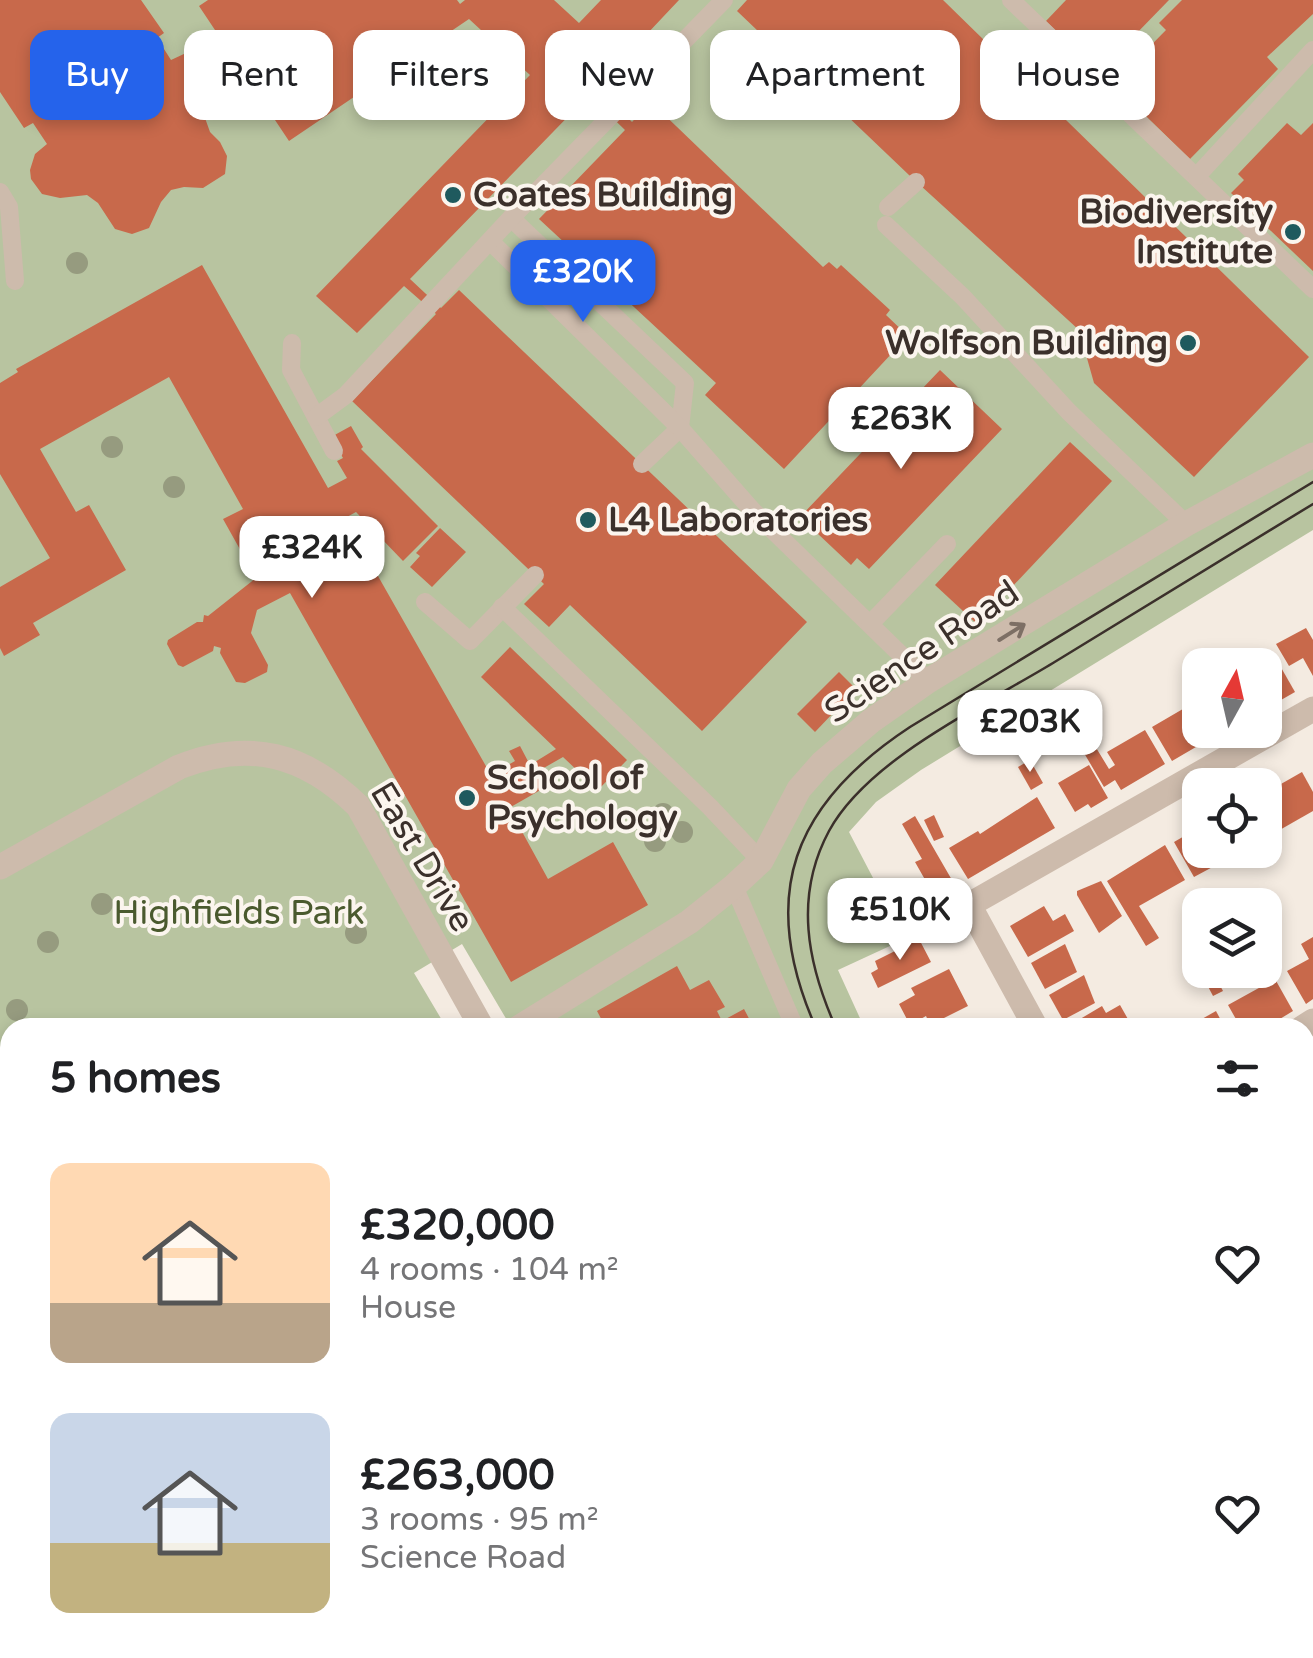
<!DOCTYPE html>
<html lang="en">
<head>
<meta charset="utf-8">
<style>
	:root { --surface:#fff; --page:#f6f6f6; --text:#202124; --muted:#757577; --accent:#2563eb }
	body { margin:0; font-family:"Varela Round",sans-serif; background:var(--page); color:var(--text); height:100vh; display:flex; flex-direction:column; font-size:38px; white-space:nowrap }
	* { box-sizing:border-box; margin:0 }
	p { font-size:32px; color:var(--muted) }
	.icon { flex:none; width:55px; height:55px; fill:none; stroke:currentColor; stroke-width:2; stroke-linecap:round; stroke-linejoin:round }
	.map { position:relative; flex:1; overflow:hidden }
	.sheet { position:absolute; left:0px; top:1018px; width:1315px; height:642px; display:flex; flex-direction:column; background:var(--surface); border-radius:30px 30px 0 0; box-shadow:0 5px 15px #0003 }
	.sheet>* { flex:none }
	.top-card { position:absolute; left:30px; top:30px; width:1255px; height:90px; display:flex; gap:20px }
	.needle { width:65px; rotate:8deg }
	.controls { position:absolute; left:1182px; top:648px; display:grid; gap:20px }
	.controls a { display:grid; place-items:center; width:100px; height:100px; border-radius:20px; background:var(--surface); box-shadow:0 5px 15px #0003; font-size:50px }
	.price { position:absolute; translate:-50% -85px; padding:0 22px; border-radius:20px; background:#fff; color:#222; font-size:32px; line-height:65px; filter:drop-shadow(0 2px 5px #0008) }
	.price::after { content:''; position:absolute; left:50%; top:60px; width:30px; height:22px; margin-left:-15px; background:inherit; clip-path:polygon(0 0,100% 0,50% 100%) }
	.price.selected { background:var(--accent); color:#fff }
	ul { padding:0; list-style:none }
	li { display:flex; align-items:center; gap:30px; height:250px; padding:0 50px }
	li span { display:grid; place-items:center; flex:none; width:280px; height:200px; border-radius:20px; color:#555 }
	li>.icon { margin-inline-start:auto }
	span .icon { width:120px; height:120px; fill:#fffc; stroke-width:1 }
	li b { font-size:42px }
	h2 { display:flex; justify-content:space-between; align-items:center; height:120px; padding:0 50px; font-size:42px }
	.chip { padding:0 35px; border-radius:20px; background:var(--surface); box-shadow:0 5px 15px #0003; font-size:35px; line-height:90px }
	.chip.selected { background:var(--accent); color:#fff }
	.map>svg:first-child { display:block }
	.green { fill:#b8c4a0 }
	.plaza { fill:#ecdcc8 }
	.water { fill:#7fb0b2 }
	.building { fill:#c8694b }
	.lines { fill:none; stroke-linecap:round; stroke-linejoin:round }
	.lane { stroke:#cdbbac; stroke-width:18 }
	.street { stroke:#cdbbac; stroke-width:25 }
	.secondary { stroke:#a18a7d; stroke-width:25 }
	.tram { stroke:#3b302b; stroke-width:2.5 }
	.tree { fill:#969b7f }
	.oneway { stroke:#7d6f65 }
	.poi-dot { fill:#1f5a5e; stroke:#fbf5ee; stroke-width:4 }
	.labels { text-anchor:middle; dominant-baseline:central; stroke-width:8; stroke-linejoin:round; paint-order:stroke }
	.poi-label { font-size:35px; font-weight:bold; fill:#3b302b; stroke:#fbf5ee; text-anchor:start }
	.street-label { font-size:35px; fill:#3b302b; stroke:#fbf5ee }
	.park-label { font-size:35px; fill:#4a5a2e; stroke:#fbf5ee }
</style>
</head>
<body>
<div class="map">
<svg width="1313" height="1658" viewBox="0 0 1313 1658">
	<rect width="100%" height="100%" fill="#f4ebe1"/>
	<g class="green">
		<polygon points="0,0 1313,0 1313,530 921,770 876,802 849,832 905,939 838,970 864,1027 511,1027 462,944 414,973 446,1027 10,1028 10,1650 808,1650 813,1658 0,1658"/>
		<polygon points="872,1650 1126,1650 1130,1658 877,1658"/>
	</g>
	<polygon class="plaza" points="133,1650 237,1650 240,1658 128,1658 126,1655"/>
	<polygon class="water" points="0,1465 10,1467 10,1650 124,1650 128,1658 0,1658"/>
	<g class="building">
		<polygon points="0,0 141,0 164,33 157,38 171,60 186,53 199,53 213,60 219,69 220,88 209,102 205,118 210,132 220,142 227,156 225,174 203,188 184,187 171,190 161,202 149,228 132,234 115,229 98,203 87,195 60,198 42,194 31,179 30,170 35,154 47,144 33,123 24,128 0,92"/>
		<polygon points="208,0 457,0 460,4 465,0 554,0 579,23 601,0 679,0 597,87 632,122 651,102 823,267 829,262 837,269 841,265 890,310 886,315 908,336 784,469 705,395 716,383 539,219 625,130 589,95 410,279 441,308 459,290 807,622 702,731 570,605 549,627 524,604 544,584 352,401 436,314 404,286 357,333 316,296 530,75 469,19 289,141 199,6"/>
		<polygon points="747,0 943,0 1309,357 1194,477 1094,383 1079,330 909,175 737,11"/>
		<polygon points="1066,0 1169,0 1099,72 1046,21"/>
		<polygon points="1182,0 1313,0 1313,14 1267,57 1278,69 1190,159 1113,84 1166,30 1159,23"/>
		<polygon points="1287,123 1301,135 1313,123 1313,271 1231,193 1244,180 1238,174"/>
		<polygon points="202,265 328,488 347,478 337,461 343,458 331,437 351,426 363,447 361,449 438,526 403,561 356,512 345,518 491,775 515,761 509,751 520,746 530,765 556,749 481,677 510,647 627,760 598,790 563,757 535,773 544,788 509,808 548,879 613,842 648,905 511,982 290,593 257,610 251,633 268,665 267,672 245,683 236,682 220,653 221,648 214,646 213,651 183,667 178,665 167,644 168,640 197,622 203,622 204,615 208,616 256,578 223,519 243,509 169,377 40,449 76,512 89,505 126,570 33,623 40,635 4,656 0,648 0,587 50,558 0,474 0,383 18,372 16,369"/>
		<polygon points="940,370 1002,429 869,569 857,558 851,565 800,517"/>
		<polygon points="1070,442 1112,481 977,624 935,585"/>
		<polygon points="440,528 466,552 432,587 410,567 420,556 416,553"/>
		<polygon points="1306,628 1313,640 1313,676 1303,658 1289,666 1276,644"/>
		<polygon points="1275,657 1295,692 1265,709 1265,663"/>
		<polygon points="839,672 856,689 815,732 797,714"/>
		<polygon points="1200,699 1200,730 1225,730 1172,761 1152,727"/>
		<polygon points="1145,730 1165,764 1121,790 1115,780 1104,787 1084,753 1095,746 1109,769 1115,765 1107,752"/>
		<polygon points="1030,760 1043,783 1031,790 1018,767"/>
		<polygon points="1089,765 1108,798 1091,808 1088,804 1075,812 1058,783"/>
		<polygon points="1302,772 1313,792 1313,811 1269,836 1265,829 1265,793"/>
		<polygon points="1037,797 1055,828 968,879 949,848 978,831 980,834"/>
		<polygon points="934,815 944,837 934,841 924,820"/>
		<polygon points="915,816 956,887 936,899 915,862 922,859 902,824"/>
		<polygon points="1200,827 1200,850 1213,850 1220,863 1194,877 1174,842"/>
		<polygon points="1165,845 1185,880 1139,906 1159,938 1146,946 1107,881"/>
		<polygon points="1101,881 1122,916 1099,933 1077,895 1077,891"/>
		<polygon points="1044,906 1053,921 1065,914 1074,931 1028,957 1010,926"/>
		<polygon points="1313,937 1313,999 1306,1004 1287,971 1309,959 1301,944"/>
		<polygon points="919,939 931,962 878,988 871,973 878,969 875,961"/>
		<polygon points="1065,944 1077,972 1045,989 1031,963"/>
		<polygon points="677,966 690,990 709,980 725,1007 717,1011 722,1021 744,1009 754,1028 606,1028 597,1011"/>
		<polygon points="949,969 968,1006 930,1025 926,1016 910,1025 899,1004 915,995 911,988"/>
		<polygon points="1213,972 1223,991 1213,996 1203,977"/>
		<polygon points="1084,975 1095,1003 1063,1020 1049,995"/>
		<polygon points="1275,979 1293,1011 1265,1028 1241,1028 1228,1005"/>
		<polygon points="1120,1005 1133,1028 1065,1028 1102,1006 1106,1013"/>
		<polygon points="1216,1011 1225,1028 1195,1028 1193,1024"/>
		<polygon points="1311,1077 1313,1122 1307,1125 1305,1081"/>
		<polygon points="1305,1382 1310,1390 1313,1388 1313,1404 1305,1408"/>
		<polygon points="1313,1411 1313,1445 1305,1449 1305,1416"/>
		<polygon points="903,1650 998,1650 999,1653 991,1658 907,1658"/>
		<polygon points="1152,1650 1173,1652 1245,1650 1231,1658 1157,1658"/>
	</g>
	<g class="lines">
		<g class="lane">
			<polyline points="1011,0 1313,289"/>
			<polyline points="1017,76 1053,40"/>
			<polyline points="1197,176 1313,50"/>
			<polyline points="0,192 9,207 15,281"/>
			<polyline points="888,207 916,182"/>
			<polyline points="511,218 685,383 680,428 642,464"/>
			<polyline points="886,225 963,297 1069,412 1186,524"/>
			<polyline points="490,241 680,428 752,510 928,681"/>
			<polyline points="292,343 291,370 334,451"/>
			<polyline points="316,417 346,395 511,218 724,0"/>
			<polyline points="425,602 470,641 535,575"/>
			<polyline points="502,607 710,807 761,861"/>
			<polyline points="870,624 947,544"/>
			<polyline points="734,886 795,1028"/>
			<polyline points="0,1234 10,1252"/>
			<polyline points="206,1650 210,1658"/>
		</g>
		<g class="street">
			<path d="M0,867l179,-100c70,-28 126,-13 179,39l124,222"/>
			<polyline points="518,1028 689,922 734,886 761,861 799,789 822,763 871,721 928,681 1186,524 1313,455"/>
			<polyline points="1036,1028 969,905 1313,709"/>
			<polyline points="1302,1028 1313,1021"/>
			<polyline points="1305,1335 1313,1330"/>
			<polyline points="1305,1515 1313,1530"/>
		</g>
		<polyline class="secondary" points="836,1650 841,1658"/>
		<g class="tram">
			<path d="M816,1028c-59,-133 -23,-224 94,-301l403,-245"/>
			<path d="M836,1028c-29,-65 -42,-132 -7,-197 39,-72 155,-126 224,-168 86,-53 173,-106 260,-159"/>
			<polyline points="1059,1658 1060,1650"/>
			<polyline points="1077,1658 1078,1650"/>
		</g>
	</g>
	<g class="tree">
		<circle cx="77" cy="263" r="11"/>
		<circle cx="112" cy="447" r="11"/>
		<circle cx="174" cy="487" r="11"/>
		<circle cx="663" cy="814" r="11"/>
		<circle cx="682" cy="832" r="11"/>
		<circle cx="655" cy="841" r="11"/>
		<circle cx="102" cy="904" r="11"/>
		<circle cx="356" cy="933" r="11"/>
		<circle cx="48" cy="942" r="11"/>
		<circle cx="17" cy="1010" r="11"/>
	</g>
	<defs><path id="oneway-shaft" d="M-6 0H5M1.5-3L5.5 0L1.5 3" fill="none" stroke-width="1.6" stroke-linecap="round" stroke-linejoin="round" transform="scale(2.5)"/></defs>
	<use class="oneway" href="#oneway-shaft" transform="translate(1012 632) rotate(-32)"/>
	<g class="poi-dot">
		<circle cx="453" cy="195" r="10"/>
		<circle cx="1293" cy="232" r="10"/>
		<circle cx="1188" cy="343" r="10"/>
		<circle cx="588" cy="520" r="10"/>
		<circle cx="467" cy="798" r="10"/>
	</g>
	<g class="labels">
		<g class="poi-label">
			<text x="473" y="195">Coates Building</text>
			<text x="1273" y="212" text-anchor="end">Biodiversity<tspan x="1273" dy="40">Institute</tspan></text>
			<text x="1168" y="343" text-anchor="end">Wolfson Building</text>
			<text x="608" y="520">L4 Laboratories</text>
			<text x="487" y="778">School of<tspan x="487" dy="40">Psychology</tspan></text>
		</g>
		<g class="street-label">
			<text transform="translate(922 652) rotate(-34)">Science Road</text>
			<text transform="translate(422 857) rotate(59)">East Drive</text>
		</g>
		<g class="park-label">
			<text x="239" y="913">Highfields Park</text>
		</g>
	</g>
</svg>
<div class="controls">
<a><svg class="needle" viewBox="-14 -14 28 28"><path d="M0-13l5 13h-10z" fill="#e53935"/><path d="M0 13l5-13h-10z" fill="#757577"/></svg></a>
<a><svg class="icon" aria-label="locate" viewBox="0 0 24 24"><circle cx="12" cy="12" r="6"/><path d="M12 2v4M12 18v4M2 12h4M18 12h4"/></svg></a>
<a><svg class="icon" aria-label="layers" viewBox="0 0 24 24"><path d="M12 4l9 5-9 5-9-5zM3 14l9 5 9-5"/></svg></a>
</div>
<b class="price selected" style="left:583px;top:325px">£320K</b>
<b class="price" style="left:901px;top:472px">£263K</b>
<b class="price" style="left:312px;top:601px">£324K</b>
<b class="price" style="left:1030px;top:775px">£203K</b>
<b class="price" style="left:900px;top:963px">£510K</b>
<div class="top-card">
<a class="chip selected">Buy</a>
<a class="chip">Rent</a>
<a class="chip">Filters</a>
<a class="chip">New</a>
<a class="chip">Apartment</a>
<a class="chip">House</a>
</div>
<section class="sheet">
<h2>5 homes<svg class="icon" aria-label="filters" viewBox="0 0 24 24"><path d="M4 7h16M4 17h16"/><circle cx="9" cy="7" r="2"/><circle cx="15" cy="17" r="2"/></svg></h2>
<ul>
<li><span style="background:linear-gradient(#ffd9b3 70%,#b9a48a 0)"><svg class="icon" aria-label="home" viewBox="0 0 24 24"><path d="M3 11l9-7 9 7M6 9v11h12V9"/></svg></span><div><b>£320,000</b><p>4 rooms · 104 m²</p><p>House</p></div><svg class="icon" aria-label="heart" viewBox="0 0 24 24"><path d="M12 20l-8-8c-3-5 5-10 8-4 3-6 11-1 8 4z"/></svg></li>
<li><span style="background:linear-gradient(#c9d6e8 65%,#c2b280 0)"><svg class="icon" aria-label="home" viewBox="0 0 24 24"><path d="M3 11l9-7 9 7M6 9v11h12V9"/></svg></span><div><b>£263,000</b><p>3 rooms · 95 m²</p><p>Science Road</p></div><svg class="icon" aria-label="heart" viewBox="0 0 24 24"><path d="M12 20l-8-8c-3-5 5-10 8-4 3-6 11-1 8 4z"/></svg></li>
</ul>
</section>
</div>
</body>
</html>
